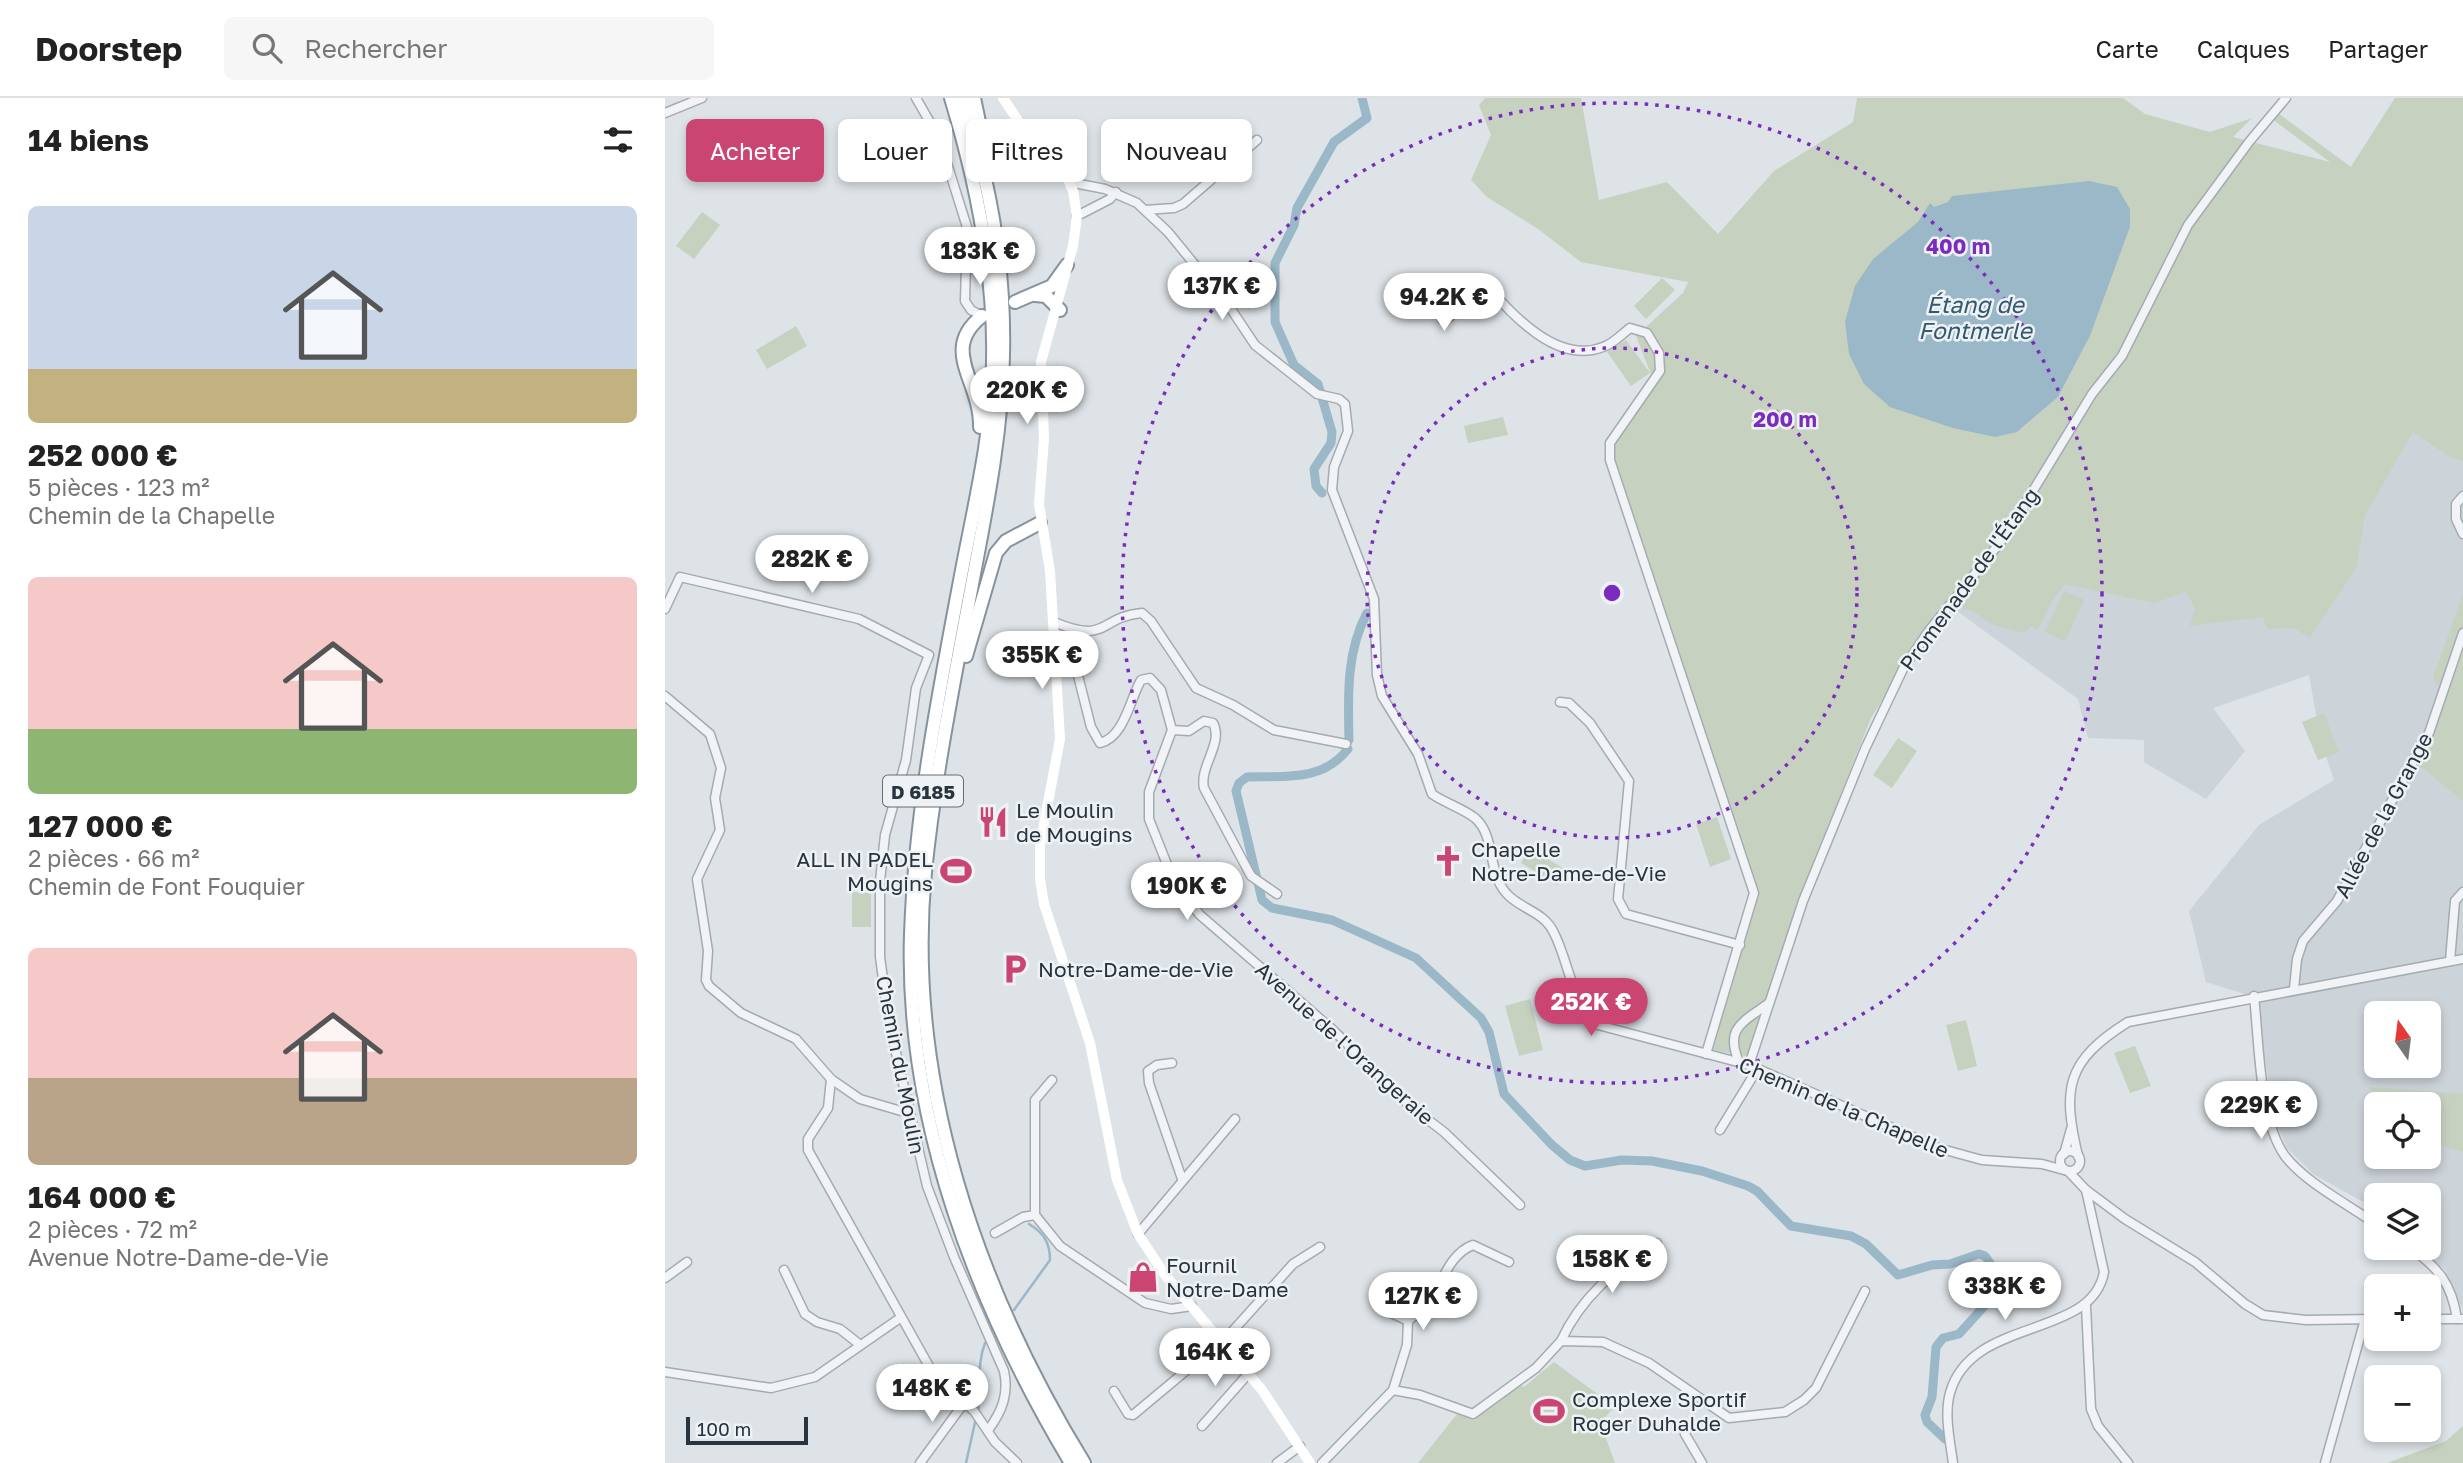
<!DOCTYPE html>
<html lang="fr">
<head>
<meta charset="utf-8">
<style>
	:root { --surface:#fff; --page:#f6f6f6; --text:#222; --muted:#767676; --line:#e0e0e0; --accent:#ca4571 }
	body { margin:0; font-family:"Golos Text",sans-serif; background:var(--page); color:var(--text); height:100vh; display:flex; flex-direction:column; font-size:26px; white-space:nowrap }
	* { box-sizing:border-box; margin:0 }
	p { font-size:23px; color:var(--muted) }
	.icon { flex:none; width:38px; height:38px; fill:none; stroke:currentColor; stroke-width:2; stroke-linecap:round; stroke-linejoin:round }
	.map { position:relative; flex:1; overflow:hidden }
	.panel { display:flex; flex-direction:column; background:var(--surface); width:665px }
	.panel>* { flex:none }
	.top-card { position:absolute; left:21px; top:21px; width:665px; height:63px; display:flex; gap:14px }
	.needle { width:46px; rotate:346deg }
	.tools { position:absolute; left:1699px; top:903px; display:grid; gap:14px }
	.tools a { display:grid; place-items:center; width:77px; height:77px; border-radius:10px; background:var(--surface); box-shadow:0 4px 10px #0003; font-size:35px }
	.scale { position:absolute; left:21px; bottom:18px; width:122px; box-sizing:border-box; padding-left:7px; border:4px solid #28343e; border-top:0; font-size:19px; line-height:24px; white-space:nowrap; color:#28343e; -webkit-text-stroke:5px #eef2f5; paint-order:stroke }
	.price { position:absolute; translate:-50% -60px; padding:0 16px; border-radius:24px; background:#fff; color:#222; font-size:23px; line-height:46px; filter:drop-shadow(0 2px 4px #0008) }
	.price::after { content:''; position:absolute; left:50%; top:42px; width:21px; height:16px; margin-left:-10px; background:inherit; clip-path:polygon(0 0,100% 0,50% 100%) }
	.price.current { background:var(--accent); color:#fff }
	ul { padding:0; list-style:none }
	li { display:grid; align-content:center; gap:14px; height:371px; padding:0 28px }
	li span { display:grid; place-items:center; height:217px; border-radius:10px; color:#555 }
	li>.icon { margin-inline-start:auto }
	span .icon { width:126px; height:126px; fill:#fffc; stroke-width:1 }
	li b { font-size:30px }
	h2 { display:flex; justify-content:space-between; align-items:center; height:84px; padding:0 28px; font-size:30px }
	.chip { padding:0 24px; border-radius:10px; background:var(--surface); box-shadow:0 4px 10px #0003; font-size:24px; line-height:63px }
	.chip.current { background:var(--accent); color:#fff }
	header { display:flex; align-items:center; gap:42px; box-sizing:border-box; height:98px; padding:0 35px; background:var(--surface); border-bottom:2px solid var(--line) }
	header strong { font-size:33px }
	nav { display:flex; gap:38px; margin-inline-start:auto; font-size:24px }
	.search { width:490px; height:63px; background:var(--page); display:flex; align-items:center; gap:18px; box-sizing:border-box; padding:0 24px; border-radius:10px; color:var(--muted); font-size:26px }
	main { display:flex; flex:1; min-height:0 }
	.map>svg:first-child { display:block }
	.built { fill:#ccd3d9; fill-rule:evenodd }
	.green { fill:#c7d1c0; fill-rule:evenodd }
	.water { fill:#9ab8c7 }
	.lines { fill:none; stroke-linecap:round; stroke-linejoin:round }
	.stream { stroke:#9ab8c7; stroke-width:2.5 }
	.canal { stroke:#9ab8c7; stroke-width:9 }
	.minor-casing { stroke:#a4abb1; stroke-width:11 }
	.trunk-casing { stroke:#86939e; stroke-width:16 }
	.minor { stroke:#f1f3f6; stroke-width:8 }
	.secondary { stroke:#fff; stroke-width:10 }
	.trunk { stroke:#fff; stroke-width:12 }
	.ring { fill:none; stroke:#7b2cbf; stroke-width:3.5; stroke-dasharray:3.5 7 }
	.labels { text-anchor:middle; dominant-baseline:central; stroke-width:5; stroke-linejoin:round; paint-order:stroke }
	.shield { fill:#eef2f5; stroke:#636d75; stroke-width:2 }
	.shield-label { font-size:19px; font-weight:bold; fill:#28343e }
	.street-label { font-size:21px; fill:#28343e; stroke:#eef2f5 }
	.poi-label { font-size:21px; fill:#28343e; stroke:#eef2f5; text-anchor:start }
	.water-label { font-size:23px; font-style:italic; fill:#335971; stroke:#eef2f5 }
	.centre { fill:#7b2cbf; stroke:#eef2f5; stroke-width:3.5 }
	.ring-label { font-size:21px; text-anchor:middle; font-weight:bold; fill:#7b2cbf; stroke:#eef2f5; stroke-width:5; stroke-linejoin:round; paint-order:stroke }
</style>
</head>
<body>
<header>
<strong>Doorstep</strong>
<div class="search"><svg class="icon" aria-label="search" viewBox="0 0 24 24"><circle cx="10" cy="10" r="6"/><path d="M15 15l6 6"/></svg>Rechercher</div>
<nav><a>Carte</a><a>Calques</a><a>Partager</a></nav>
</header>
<main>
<section class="panel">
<h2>14 biens<svg class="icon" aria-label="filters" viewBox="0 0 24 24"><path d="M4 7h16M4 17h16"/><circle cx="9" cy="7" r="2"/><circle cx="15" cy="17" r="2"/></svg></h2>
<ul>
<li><span style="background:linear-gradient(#c9d6e8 75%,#c2b280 0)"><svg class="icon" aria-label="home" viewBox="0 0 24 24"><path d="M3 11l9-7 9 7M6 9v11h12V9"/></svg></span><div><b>252 000 €</b><p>5 pièces · 123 m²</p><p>Chemin de la Chapelle</p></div></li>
<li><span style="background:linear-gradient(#f6c9c9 70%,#8fb573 0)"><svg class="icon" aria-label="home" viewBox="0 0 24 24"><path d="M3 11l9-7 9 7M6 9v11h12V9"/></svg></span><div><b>127 000 €</b><p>2 pièces · 66 m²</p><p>Chemin de Font Fouquier</p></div></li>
<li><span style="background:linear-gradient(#f6c9c9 60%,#b9a48a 0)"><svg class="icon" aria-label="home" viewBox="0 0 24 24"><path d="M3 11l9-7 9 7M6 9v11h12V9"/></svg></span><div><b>164 000 €</b><p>2 pièces · 72 m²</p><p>Avenue Notre-Dame-de-Vie</p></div></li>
</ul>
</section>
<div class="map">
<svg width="1798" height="1365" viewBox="0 0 1798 1365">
	<rect width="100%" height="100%" fill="#dee3e7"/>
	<path class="built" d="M1730,0h68v1212l-18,-40 -27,-22h11v-53h-52l-1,24 -3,-3 3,-7 -63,-35 -26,-26 -11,-25 -22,-126 -48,-15 -17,-71 70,-86 75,-45 -13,-38 -12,-67 -96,33 32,43 -39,48 -62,-37v-22l-56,-2 -10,-39 -128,-93 301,-464 99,26zM1712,915h52v53h-52zM1712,1006h52v53h-52z"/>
	<g class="green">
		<path d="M820,0h96l18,102 68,-18 51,52 56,-63 79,-49 4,-24h266l22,16 65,18 42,-14 -19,19 97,25 -58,-43 6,-6 73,54 44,-69h68v363l-13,-4 -37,-25 -48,83 -9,54 -46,68 -18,-9 -25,1 -4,-12 -73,9 5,-18 -9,-16 -32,11 -89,-19 -13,17 -14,29 -7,-4 -6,7 -32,-8 -20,-14 -31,-7 -71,114 -70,175 -52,160 -4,3 -32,-6 46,-159 -151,-454 44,-60 -16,-41 47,-43 5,-11 -107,-20 -43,-33 -51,-32 -16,-17 20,-45 -12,-30zM1465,117v12l-40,109 -32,61 -37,32z"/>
		<polygon points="37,114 55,127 29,161 11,148"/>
		<polygon points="997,180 1010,192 981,221 969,208"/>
		<polygon points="131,228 142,248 102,271 91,252"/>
		<polygon points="961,242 985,275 966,288 942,254"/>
		<polygon points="838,319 843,337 803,345 799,328"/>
		<polygon points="1399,493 1419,502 1400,543 1380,534"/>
		<polygon points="1798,496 1798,703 1743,658 1751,647 1754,648 1775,591 1768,580"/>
		<polygon points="1659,615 1674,654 1653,662 1637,624"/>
		<polygon points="1233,640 1252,653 1227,690 1208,677"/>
		<polygon points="1052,719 1066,761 1045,769 1031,726"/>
		<polygon points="865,750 901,772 892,787 856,765"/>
		<polygon points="187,794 206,795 206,829 187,829"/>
		<polygon points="865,901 878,952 854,958 840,908"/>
		<polygon points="1301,922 1312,968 1293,973 1281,927"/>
		<polygon points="1470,948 1486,988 1465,995 1449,955"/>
		<polygon points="1704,989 1798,996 1798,1054 1764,1045 1764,1006 1715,1006"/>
		<polygon points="889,1264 950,1309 935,1324 950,1365 753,1365 792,1316 809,1322 855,1287 859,1289"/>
		<polygon points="1798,1328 1798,1365 1722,1365 1781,1343"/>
	</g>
	<polygon class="water" points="1424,83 1452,89 1465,111 1465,129 1425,238 1393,299 1352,334 1330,339 1288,330 1225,309 1199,286 1184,256 1180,224 1190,188 1208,161 1253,124 1265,105 1269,109 1283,104 1287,98"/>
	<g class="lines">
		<g class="stream">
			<path d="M349,1212l36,-50c0,-17 -6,-27 -21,-36"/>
			<path d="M313,1314c4,-25 -2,-46 7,-69"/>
			<polyline points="301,1365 311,1320"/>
		</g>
		<g class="canal">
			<polyline points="657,395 651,388 649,371 666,345 667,334 653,286 629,267 610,224 610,165 629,127 632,110 669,44 702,20 697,0"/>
			<path d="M684,642c-1,-43 -3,-88 18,-127"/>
			<path d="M683,651c-26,33 -63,27 -101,28l-8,6 -3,8 26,109 10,8 60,12 84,38 65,60 8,14 15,62 48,51 18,15 15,6 37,-6 30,1 50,10 46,15 9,5 34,35 60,10 15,8 32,31 34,-10 18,-1 29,-10 6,2 10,14 2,22 -38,42 -16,4 -7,9 -4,50 -7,18 2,7 18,17"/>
		</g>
		<defs>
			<g id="minor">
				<polyline points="251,0 274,40 302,129 300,203 306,212 317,218"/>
				<polyline points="0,15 37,0"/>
				<path d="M404,84l36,7 32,14 31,29 63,77 24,36 62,49 22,5 6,5 3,27 -14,36 -2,23 42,109 3,76 5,21 36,58 14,40c13,9 30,14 43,24 22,19 11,57 34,78 15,14 36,17 45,37 15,29 17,69 44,92l151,40 189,83 44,12 60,4 22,6"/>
				<polyline points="480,112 509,110 518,106 592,42"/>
				<polyline points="412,118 445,101 451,94"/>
				<path d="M780,197l7,18 -2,4 -8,2 -5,-11 16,-24 11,-4 22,5c27,30 71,80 117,62 10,-3 19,-13 27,-19l17,5 12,20 1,18 -50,72v17l144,433 -48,161"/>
				<polyline points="1798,398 1791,406 1791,421 1798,436"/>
				<path d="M0,511l15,-32 179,42 70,36 -13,33 -10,72 -21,75 -5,46v76l9,66 38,163 27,71 50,114c5,23 -2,40 -15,58"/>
				<path d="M389,524c55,23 44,-5 88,-9l9,8 45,67 37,17 41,25 72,14"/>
				<path d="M390,548h9l8,6 19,75 9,16c24,-5 30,-44 41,-63l9,-2 11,12 11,40 -23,62v27l25,63 26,33 133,115 77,76 34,26 76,73"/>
				<polyline points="0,598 45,636 56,670 50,700 55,732 32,781 43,853 41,882 44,888 76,915 131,941 166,981 195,1001 243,1015"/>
				<polyline points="895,604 904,605 925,625 964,683 953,801 961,816 1075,847"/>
				<path d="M507,632l17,1 15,-10 9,2c11,20 -14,43 -9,65l47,88 26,18"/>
				<polyline points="1785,863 1790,803 1798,794"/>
				<polyline points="1629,891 1632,861 1638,843 1672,803 1764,635 1798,535"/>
				<path d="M1589,898c5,45 5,124 31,160 22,28 63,48 92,69"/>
				<path d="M1074,964c-15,-35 5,-40 30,-59"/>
				<polyline points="507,965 492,967 483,973 484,985 517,1081"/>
				<polyline points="1084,967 1138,803 1200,651 1238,571 1263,534 1341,437 1427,296 1457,258 1523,127 1584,44 1621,0"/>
				<polyline points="166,981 163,1010 143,1041 143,1052 270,1279 309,1313 330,1344 352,1365"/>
				<polyline points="387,982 370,1002 370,1117 395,1148 480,1205 506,1211 527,1208"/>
				<polyline points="1055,1032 1093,970"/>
				<circle cx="1405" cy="1063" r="10"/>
				<polyline points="1399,1056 1406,1031"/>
				<path d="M1413,1058c-16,-68 -12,-95 50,-134l335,-63"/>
				<polyline points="1403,1073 1421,1092 1460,1121 1530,1164 1580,1206 1598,1217 1641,1222 1712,1221"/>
				<polyline points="330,1135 358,1119 370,1117"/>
				<polyline points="473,1136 570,1021"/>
				<path d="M1745,1150c28,19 42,36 47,71"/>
				<polyline points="119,1172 140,1216 152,1224 175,1231 194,1246"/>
				<polyline points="0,1180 22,1164"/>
				<polyline points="1421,1208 1426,1311 1433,1328 1463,1365"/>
				<polyline points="714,1209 743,1223 742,1247 728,1292"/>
				<polyline points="1764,1221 1798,1221"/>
				<path d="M743,1223c7,-6 15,-12 21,-19 14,-20 20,-48 44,-57l36,17"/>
				<path d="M896,1243c19,-42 56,-75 96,-98"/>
				<polyline points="0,1274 106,1290 150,1279 235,1220"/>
				<polyline points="449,1293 463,1316 468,1317 565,1236 628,1166 655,1149"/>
				<polyline points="537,1328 583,1276"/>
				<polyline points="1020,1336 1037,1365"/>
				<polyline points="255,1365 299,1305"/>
				<polyline points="612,1365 635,1348"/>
				<polyline points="657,1365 728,1292 755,1297 808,1316 871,1270 896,1243 938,1244 984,1265 1064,1320 1120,1314 1139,1302 1151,1290 1200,1193"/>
				<path d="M1288,1365c-3,-22 -9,-49 -3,-70 21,-77 142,-53 154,-121l-18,-82"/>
				<polyline points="1660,1365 1700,1221"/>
			</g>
			<g id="trunk">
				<path d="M286,0c26,86 44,174 42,264 -1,69 -17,136 -30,203 -23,122 -48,245 -52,370 -6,186 66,371 160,528"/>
				<path d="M297,0c28,82 43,170 41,257 -1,76 -16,150 -30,224 -18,97 -38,195 -48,293 -20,209 51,415 159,591"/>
				<polyline points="309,0 319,48"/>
				<polyline points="370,197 381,198 395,212"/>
				<polyline points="350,204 387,188 402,167"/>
				<path d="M315,329c1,-46 -41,-77 2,-111"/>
				<polyline points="301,558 331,455 341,443 375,425"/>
			</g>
		</defs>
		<use href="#minor" class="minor-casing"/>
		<use href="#trunk" class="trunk-casing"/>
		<use href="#minor" class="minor"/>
		<polyline class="secondary" points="338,0 358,30 400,76 408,93 412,118 408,148 376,264 379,341 374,406 385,473 395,641 375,747 375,781 379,806 425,945 452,1082 473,1136 500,1177 597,1292 645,1365"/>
		<use href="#trunk" class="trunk"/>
	</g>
	<g class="ring">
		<circle cx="947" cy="495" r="245"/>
		<circle cx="947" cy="495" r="490"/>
	</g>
	<defs>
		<symbol id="restaurant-bare" viewBox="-9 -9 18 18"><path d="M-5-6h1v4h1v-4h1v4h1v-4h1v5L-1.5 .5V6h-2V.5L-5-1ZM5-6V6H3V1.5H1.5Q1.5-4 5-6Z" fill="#ca4571" stroke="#eef2f5" stroke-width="2.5" paint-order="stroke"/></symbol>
		<symbol id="church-bare" viewBox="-9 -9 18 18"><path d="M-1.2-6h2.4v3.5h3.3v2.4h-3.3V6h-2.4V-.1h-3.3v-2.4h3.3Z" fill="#ca4571" stroke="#eef2f5" stroke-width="2.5" paint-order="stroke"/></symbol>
		<symbol id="stadium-bare" viewBox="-9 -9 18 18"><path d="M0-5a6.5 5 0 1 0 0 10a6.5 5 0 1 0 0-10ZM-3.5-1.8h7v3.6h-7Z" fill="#ca4571" stroke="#eef2f5" stroke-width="2.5" paint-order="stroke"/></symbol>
		<symbol id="parking-bare" viewBox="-9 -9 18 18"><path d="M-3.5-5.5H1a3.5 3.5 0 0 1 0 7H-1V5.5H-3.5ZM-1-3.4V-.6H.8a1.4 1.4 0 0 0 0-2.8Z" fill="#ca4571" stroke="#eef2f5" stroke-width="2.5" paint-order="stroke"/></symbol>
		<symbol id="shop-bare" viewBox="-9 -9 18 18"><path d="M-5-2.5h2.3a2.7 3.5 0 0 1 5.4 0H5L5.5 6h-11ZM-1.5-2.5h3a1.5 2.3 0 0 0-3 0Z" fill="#ca4571" stroke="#eef2f5" stroke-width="2.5" paint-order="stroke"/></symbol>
	</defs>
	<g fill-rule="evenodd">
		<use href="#restaurant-bare" x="306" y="702" width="44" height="44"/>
		<use href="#church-bare" x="761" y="741" width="44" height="44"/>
		<use href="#stadium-bare" x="269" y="751" width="44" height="44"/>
		<use href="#parking-bare" x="328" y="849" width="44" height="44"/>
		<use href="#shop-bare" x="456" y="1157" width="44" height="44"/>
		<use href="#stadium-bare" x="862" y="1291" width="44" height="44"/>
	</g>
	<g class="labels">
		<rect class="shield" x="218" y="677.5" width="80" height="31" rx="5"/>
		<g class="shield-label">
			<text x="258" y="693">D 6185</text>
		</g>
		<g class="street-label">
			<text transform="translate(1304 481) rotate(-54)">Promenade de l'Étang</text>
			<text transform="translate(1718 717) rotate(-62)">Allée de la Grange</text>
			<text transform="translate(680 945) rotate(42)">Avenue de l'Orangeraie</text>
			<text transform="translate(236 967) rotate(79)">Chemin du Moulin</text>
			<text transform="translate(1179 1009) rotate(23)">Chemin de la Chapelle</text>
		</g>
		<g class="poi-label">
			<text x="351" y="712">Le Moulin<tspan x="351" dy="24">de Mougins</tspan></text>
			<text x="806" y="751">Chapelle<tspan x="806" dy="24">Notre-Dame-de-Vie</tspan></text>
			<text x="268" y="761" text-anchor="end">ALL IN PADEL<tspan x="268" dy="24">Mougins</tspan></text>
			<text x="373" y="871">Notre-Dame-de-Vie</text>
			<text x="501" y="1167">Fournil<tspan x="501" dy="24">Notre-Dame</tspan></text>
			<text x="907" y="1301">Complexe Sportif<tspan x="907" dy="24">Roger Duhalde</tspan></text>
		</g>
		<g class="water-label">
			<text x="1310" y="206">Étang de<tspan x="1310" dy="26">Fontmerle</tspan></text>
		</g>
	</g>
	<circle cx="947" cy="495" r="10" class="centre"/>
	<g class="ring-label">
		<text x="1293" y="156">400 m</text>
		<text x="1120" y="329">200 m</text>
	</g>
</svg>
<div class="tools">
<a><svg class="needle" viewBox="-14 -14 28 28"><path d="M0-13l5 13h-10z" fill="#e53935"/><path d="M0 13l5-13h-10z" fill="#767676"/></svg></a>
<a><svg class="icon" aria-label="locate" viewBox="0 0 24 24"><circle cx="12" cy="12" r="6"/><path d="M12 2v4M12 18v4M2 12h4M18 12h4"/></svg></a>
<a><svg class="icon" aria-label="layers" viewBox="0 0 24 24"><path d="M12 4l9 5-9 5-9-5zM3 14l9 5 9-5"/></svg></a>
<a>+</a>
<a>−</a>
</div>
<div class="scale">100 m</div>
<b class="price" style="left:315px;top:189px">183K €</b>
<b class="price" style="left:557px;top:224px">137K €</b>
<b class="price" style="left:779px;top:235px">94.2K €</b>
<b class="price" style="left:362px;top:328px">220K €</b>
<b class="price" style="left:147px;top:497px">282K €</b>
<b class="price" style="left:377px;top:593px">355K €</b>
<b class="price" style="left:522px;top:824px">190K €</b>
<b class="price current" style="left:926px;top:940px">252K €</b>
<b class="price" style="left:1596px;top:1043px">229K €</b>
<b class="price" style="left:947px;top:1197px">158K €</b>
<b class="price" style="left:1340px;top:1224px">338K €</b>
<b class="price" style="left:758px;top:1234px">127K €</b>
<b class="price" style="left:550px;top:1290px">164K €</b>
<b class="price" style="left:267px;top:1326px">148K €</b>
<div class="top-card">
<a class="chip current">Acheter</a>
<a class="chip">Louer</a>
<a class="chip">Filtres</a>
<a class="chip">Nouveau</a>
</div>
</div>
</main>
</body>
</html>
